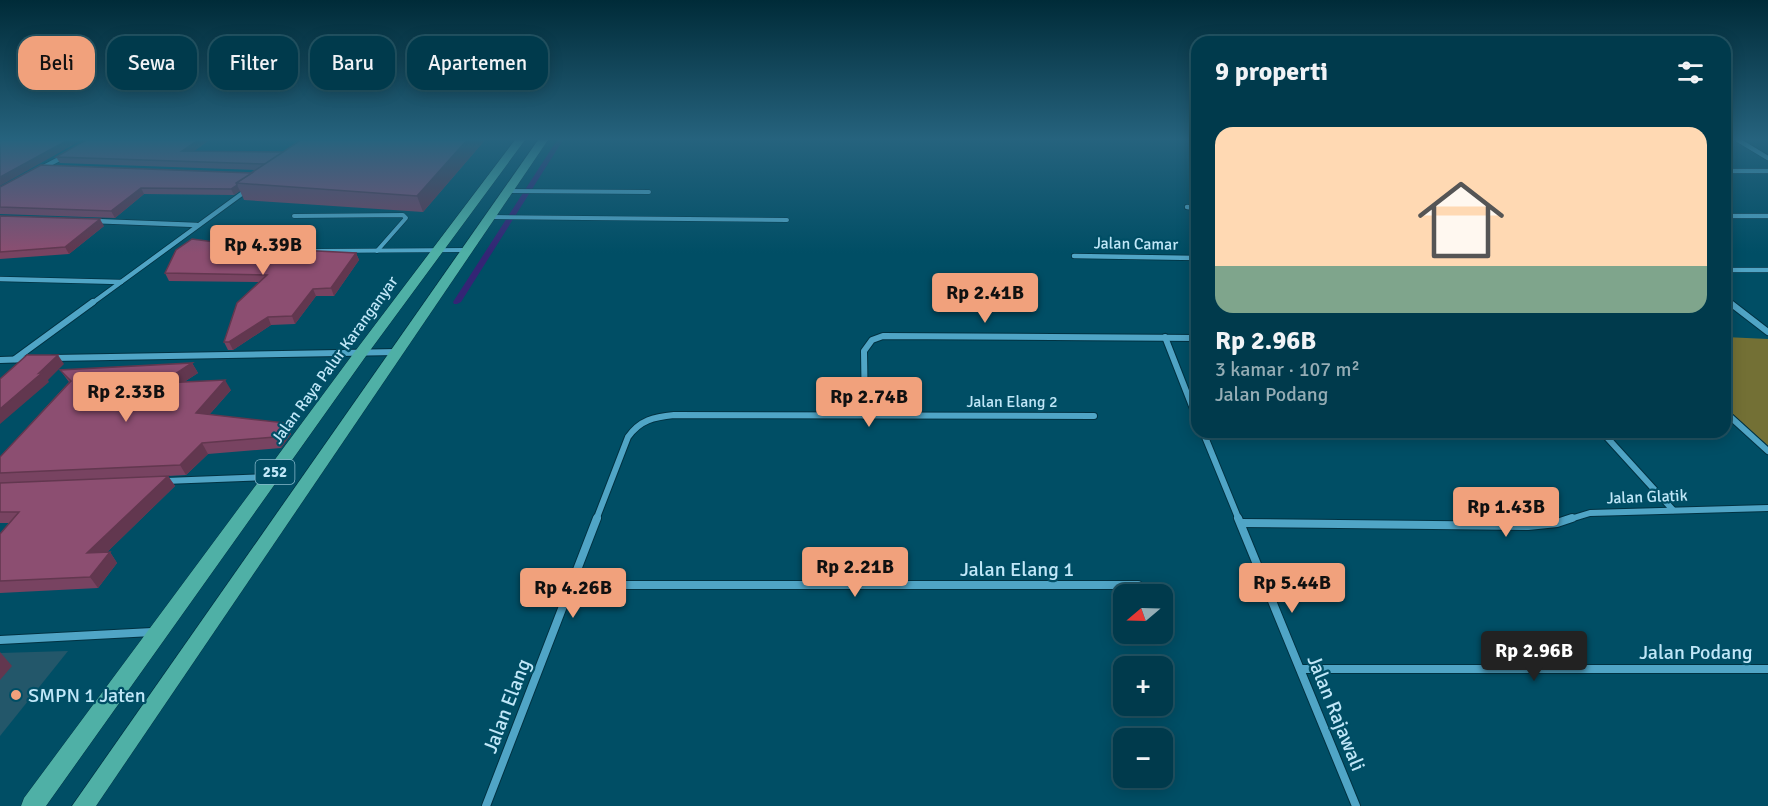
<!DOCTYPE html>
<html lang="id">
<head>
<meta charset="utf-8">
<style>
	:root { --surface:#003a4c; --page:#0e4556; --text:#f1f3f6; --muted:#95adb5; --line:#225464; --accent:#f1a17c }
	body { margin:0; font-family:Signika,sans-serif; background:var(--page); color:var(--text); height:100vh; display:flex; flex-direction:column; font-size:22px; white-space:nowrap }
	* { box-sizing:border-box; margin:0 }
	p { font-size:20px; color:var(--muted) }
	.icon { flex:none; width:33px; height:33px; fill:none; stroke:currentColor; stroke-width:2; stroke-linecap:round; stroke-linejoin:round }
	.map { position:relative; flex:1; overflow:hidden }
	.drawer { position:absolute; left:1191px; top:36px; width:540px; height:402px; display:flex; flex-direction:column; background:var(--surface); border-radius:18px; box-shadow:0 3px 15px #0003,0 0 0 2px var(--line) }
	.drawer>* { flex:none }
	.top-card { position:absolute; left:18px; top:36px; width:570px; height:54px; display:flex; gap:12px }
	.needle { width:39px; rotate:251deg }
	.fabs { position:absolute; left:1113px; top:584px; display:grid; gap:12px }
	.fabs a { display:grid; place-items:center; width:60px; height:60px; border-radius:12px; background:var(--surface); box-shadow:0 3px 15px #0003,0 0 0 2px var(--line); font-size:30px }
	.price { position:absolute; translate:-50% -51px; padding:0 14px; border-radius:6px; background:var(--accent); color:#111; font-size:20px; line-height:39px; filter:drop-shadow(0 2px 3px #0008) }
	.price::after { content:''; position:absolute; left:50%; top:36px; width:18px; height:14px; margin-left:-9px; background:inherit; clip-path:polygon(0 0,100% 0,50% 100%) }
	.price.selected { background:#222; color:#fff }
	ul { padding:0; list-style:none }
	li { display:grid; align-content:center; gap:12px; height:318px; padding:0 24px }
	li span { display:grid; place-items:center; height:186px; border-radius:18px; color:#555 }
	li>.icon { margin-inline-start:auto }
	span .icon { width:108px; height:108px; fill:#fffc; stroke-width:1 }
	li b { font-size:26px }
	h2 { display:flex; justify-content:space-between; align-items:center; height:72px; padding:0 24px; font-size:26px }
	.chip { padding:0 21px; border-radius:18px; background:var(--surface); box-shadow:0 3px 15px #0003,0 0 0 2px var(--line); font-size:21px; line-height:54px }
	.chip.selected { background:var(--accent); color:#111 }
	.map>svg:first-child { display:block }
	.built { fill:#23576a }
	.green { fill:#737035 }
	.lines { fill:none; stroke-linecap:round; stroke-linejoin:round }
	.stream { fill:#342575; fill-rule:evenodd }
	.service-casing { stroke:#003242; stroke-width:5 }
	.minor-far2-casing { stroke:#003242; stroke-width:6 }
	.minor-far1-casing { stroke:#003242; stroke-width:8 }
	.minor-casing { stroke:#003242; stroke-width:10 }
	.primary-casing { stroke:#003242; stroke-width:1 }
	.service { stroke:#50a5c6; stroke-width:4 }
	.minor-far2 { stroke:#50a5c6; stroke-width:4.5 }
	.minor-far1 { stroke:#50a5c6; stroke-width:6 }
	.minor { stroke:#50a5c6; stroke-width:8 }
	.primary { fill:#4fb0a6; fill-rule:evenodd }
	.wall { fill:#784361 }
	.shaded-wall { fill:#62374f }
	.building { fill:#8c4e71; stroke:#62374f; stroke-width:1.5 }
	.poi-dot { fill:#f1a17c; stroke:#004e65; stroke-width:2 }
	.labels { text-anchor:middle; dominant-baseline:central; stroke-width:4.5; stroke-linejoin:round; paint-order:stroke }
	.shield { fill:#004e65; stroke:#86b9cc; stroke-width:1.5 }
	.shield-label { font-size:15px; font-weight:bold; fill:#c0e7f8 }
	.street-label { font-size:16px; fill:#c0e7f8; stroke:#004e65 }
	.near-street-label { font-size:20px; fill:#c0e7f8; stroke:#004e65 }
	.near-poi-label { font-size:20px; fill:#c0e7f8; stroke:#004e65; text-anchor:start }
</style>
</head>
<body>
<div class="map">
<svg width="1768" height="806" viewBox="0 0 1768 806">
	<rect width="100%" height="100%" fill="#004e65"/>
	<polygon class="built" points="68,651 0,736 0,653"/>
	<polygon class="green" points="1725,337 1768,339 1768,446 1725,407"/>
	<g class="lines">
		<polygon class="stream" points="557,140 563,140 461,302 457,304 454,304 453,302"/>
		<defs>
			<g id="service">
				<polyline points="509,191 649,192"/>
				<polyline points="294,216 403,215 406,218 377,251"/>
				<polyline points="492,217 787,220"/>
				<polyline points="313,251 466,250"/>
			</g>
			<g id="minor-far2">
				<polyline points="1738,140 1768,158"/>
				<polyline points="40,169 63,157"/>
				<polyline points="1725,171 1768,171"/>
				<polyline points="1187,207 1197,208"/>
				<polyline points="1725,216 1768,216"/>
				<polyline points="94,221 197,225"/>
				<polyline points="1074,256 1197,258"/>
				<polyline points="1725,270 1768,270"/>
				<polyline points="0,279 121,282"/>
				<polyline points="1725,299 1731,304"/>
				<polyline points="91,304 247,190"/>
			</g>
			<g id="minor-far1">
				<polyline points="1729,302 1768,332"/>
				<polyline points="1165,337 1197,419"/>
				<polyline points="53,358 397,352"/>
				<polyline points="15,359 93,302"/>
				<polyline points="0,360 31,359"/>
				<polyline points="1725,412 1768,451"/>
				<polyline points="865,416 864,351 872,340 883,336 1197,338"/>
				<polyline points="1203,432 1239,520"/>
				<polyline points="1602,432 1673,510"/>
				<polyline points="165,481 269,477"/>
				<path d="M596,520l32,-83c12,-17 26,-20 46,-22l420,1"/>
				<polyline points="1567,520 1590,513 1768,508"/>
			</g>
			<g id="minor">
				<polyline points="1238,518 1356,806"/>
				<polyline points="1241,523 1528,526 1557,523 1572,518"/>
				<polyline points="572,585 1138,585"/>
				<polyline points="0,640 152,632"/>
				<polyline points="1301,669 1768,669"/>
				<polyline points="486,806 597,518"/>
			</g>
			<g id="primary">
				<polygon points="515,140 525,140 366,356 46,806 21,806 24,798 356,350"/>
				<polygon points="538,140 548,140 96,806 72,806"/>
			</g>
		</defs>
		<use href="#service" class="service-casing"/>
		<use href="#minor-far2" class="minor-far2-casing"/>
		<use href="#minor-far1" class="minor-far1-casing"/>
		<use href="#minor" class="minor-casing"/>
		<use href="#primary" class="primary-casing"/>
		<use href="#service" class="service"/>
		<use href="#minor-far2" class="minor-far2"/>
		<use href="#minor-far1" class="minor-far1"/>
		<use href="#minor" class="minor"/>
		<use href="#primary" class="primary"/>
	</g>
	<g class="wall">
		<polygon points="86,140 209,140 194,151 283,152 301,140 485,140 423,212 244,200 240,191 234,195 144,194 115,218 0,214 0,187 252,173 256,170 60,163 56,157"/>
		<polygon points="0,216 104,226 69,254 0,259"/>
		<polygon points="259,248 356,253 359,260 334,296 316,296 295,324 271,325 233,350 228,350 224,342 259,282 169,281 165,273"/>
		<polygon points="192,363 198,373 184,382 231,390 209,415 291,434 281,448 208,454 186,475 168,476 175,486 107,552 110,552 117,563 98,588 0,593 0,534 9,523 0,523 0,457 69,382 60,370"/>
	</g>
	<g class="shaded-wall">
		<polygon points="68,140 82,140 0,186 0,177"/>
		<polygon points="198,140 209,140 185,158 182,151"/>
		<polygon points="467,140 485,140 423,212 417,196"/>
		<polygon points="237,185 240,191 234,195 231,189"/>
		<polygon points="141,188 144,194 115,218 111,211"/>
		<polygon points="100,219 104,226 69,254 65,247"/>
		<polygon points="356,253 359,260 334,296 331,288"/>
		<polygon points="313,289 316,296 295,324 292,316"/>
		<polygon points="268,317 271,325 233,350 229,342"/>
		<polygon points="58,355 64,364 48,380 49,382 0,424 0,409"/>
		<polygon points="192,363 198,373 167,393 161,383"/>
		<polygon points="225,380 231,390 201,424 196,413"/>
		<polygon points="286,423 291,434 281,448 275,437"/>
		<polygon points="202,443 208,454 186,475 180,465"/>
		<polygon points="168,476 175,486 95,564 87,553"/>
		<polygon points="110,552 117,563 98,588 90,577"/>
		<polygon points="0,652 12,666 0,680"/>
	</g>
	<g class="building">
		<polygon points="0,140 68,140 0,177"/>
		<polygon points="86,140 198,140 182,151 283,152 265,164 56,157"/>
		<polygon points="301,140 467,140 417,196 236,183"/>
		<polygon points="41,165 252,173 236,183 237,185 231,189 141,188 111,211 0,207 0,187"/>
		<polygon points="0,216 100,219 65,247 0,252"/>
		<polygon points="192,239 259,248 356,253 331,288 313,289 292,316 268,317 229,342 224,342 237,303 267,275 165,273 176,250"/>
		<polygon points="27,355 58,355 39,373 43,372 0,409 0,379"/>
		<polygon points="192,363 161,383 225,380 196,413 286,423 275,437 202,443 180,465 0,473 0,457 71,381 60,370"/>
		<polygon points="168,476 87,553 110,552 90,577 0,581 0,534 19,512 0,512 0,483"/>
	</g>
	<linearGradient id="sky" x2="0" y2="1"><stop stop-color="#002b38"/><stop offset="0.55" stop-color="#26637e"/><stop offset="1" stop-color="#26637e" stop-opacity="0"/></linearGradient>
	<rect width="1768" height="253" fill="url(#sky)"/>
	<circle class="poi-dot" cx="16" cy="695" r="6"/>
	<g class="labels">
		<rect class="shield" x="255.5" y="460" width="39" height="24" rx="4.5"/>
		<g class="shield-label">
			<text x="275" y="472">252</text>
		</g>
		<g class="street-label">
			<text transform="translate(1136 244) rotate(1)">Jalan Camar</text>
			<text transform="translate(335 360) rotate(-54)">Jalan Raya Palur Karanganyar</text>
			<text x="1012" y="402">Jalan Elang 2</text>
			<text transform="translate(1647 497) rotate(-2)">Jalan Glatik</text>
		</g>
		<g class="near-street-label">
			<text x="1017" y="569">Jalan Elang 1</text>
			<text x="1696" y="652">Jalan Podang</text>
			<text transform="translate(507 706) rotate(-69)">Jalan Elang</text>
			<text transform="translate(1336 713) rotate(68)">Jalan Rajawali</text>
		</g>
		<g class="near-poi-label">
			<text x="28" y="695">SMPN 1 Jaten</text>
		</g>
	</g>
</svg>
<div class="fabs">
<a><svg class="needle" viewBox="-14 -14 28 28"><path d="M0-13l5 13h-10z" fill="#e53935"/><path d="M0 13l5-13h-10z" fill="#95adb5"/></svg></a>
<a>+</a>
<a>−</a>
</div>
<b class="price" style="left:263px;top:276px">Rp 4.39B</b>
<b class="price" style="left:985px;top:324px">Rp 2.41B</b>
<b class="price" style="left:126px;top:423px">Rp 2.33B</b>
<b class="price" style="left:869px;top:428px">Rp 2.74B</b>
<b class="price" style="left:1506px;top:538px">Rp 1.43B</b>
<b class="price" style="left:855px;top:598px">Rp 2.21B</b>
<b class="price" style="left:1292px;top:614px">Rp 5.44B</b>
<b class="price" style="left:573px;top:619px">Rp 4.26B</b>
<b class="price selected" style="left:1534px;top:682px">Rp 2.96B</b>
<div class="top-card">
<a class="chip selected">Beli</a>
<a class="chip">Sewa</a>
<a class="chip">Filter</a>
<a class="chip">Baru</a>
<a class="chip">Apartemen</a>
</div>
<section class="drawer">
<h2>9 properti<svg class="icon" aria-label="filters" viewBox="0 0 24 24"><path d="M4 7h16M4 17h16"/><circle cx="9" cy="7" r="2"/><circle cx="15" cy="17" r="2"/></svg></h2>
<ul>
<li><span style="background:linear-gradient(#ffd9b3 75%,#7fa58c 0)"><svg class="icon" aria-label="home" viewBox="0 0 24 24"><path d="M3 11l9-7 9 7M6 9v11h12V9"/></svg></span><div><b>Rp 2.96B</b><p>3 kamar · 107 m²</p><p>Jalan Podang</p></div></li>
</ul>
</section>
</div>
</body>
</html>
